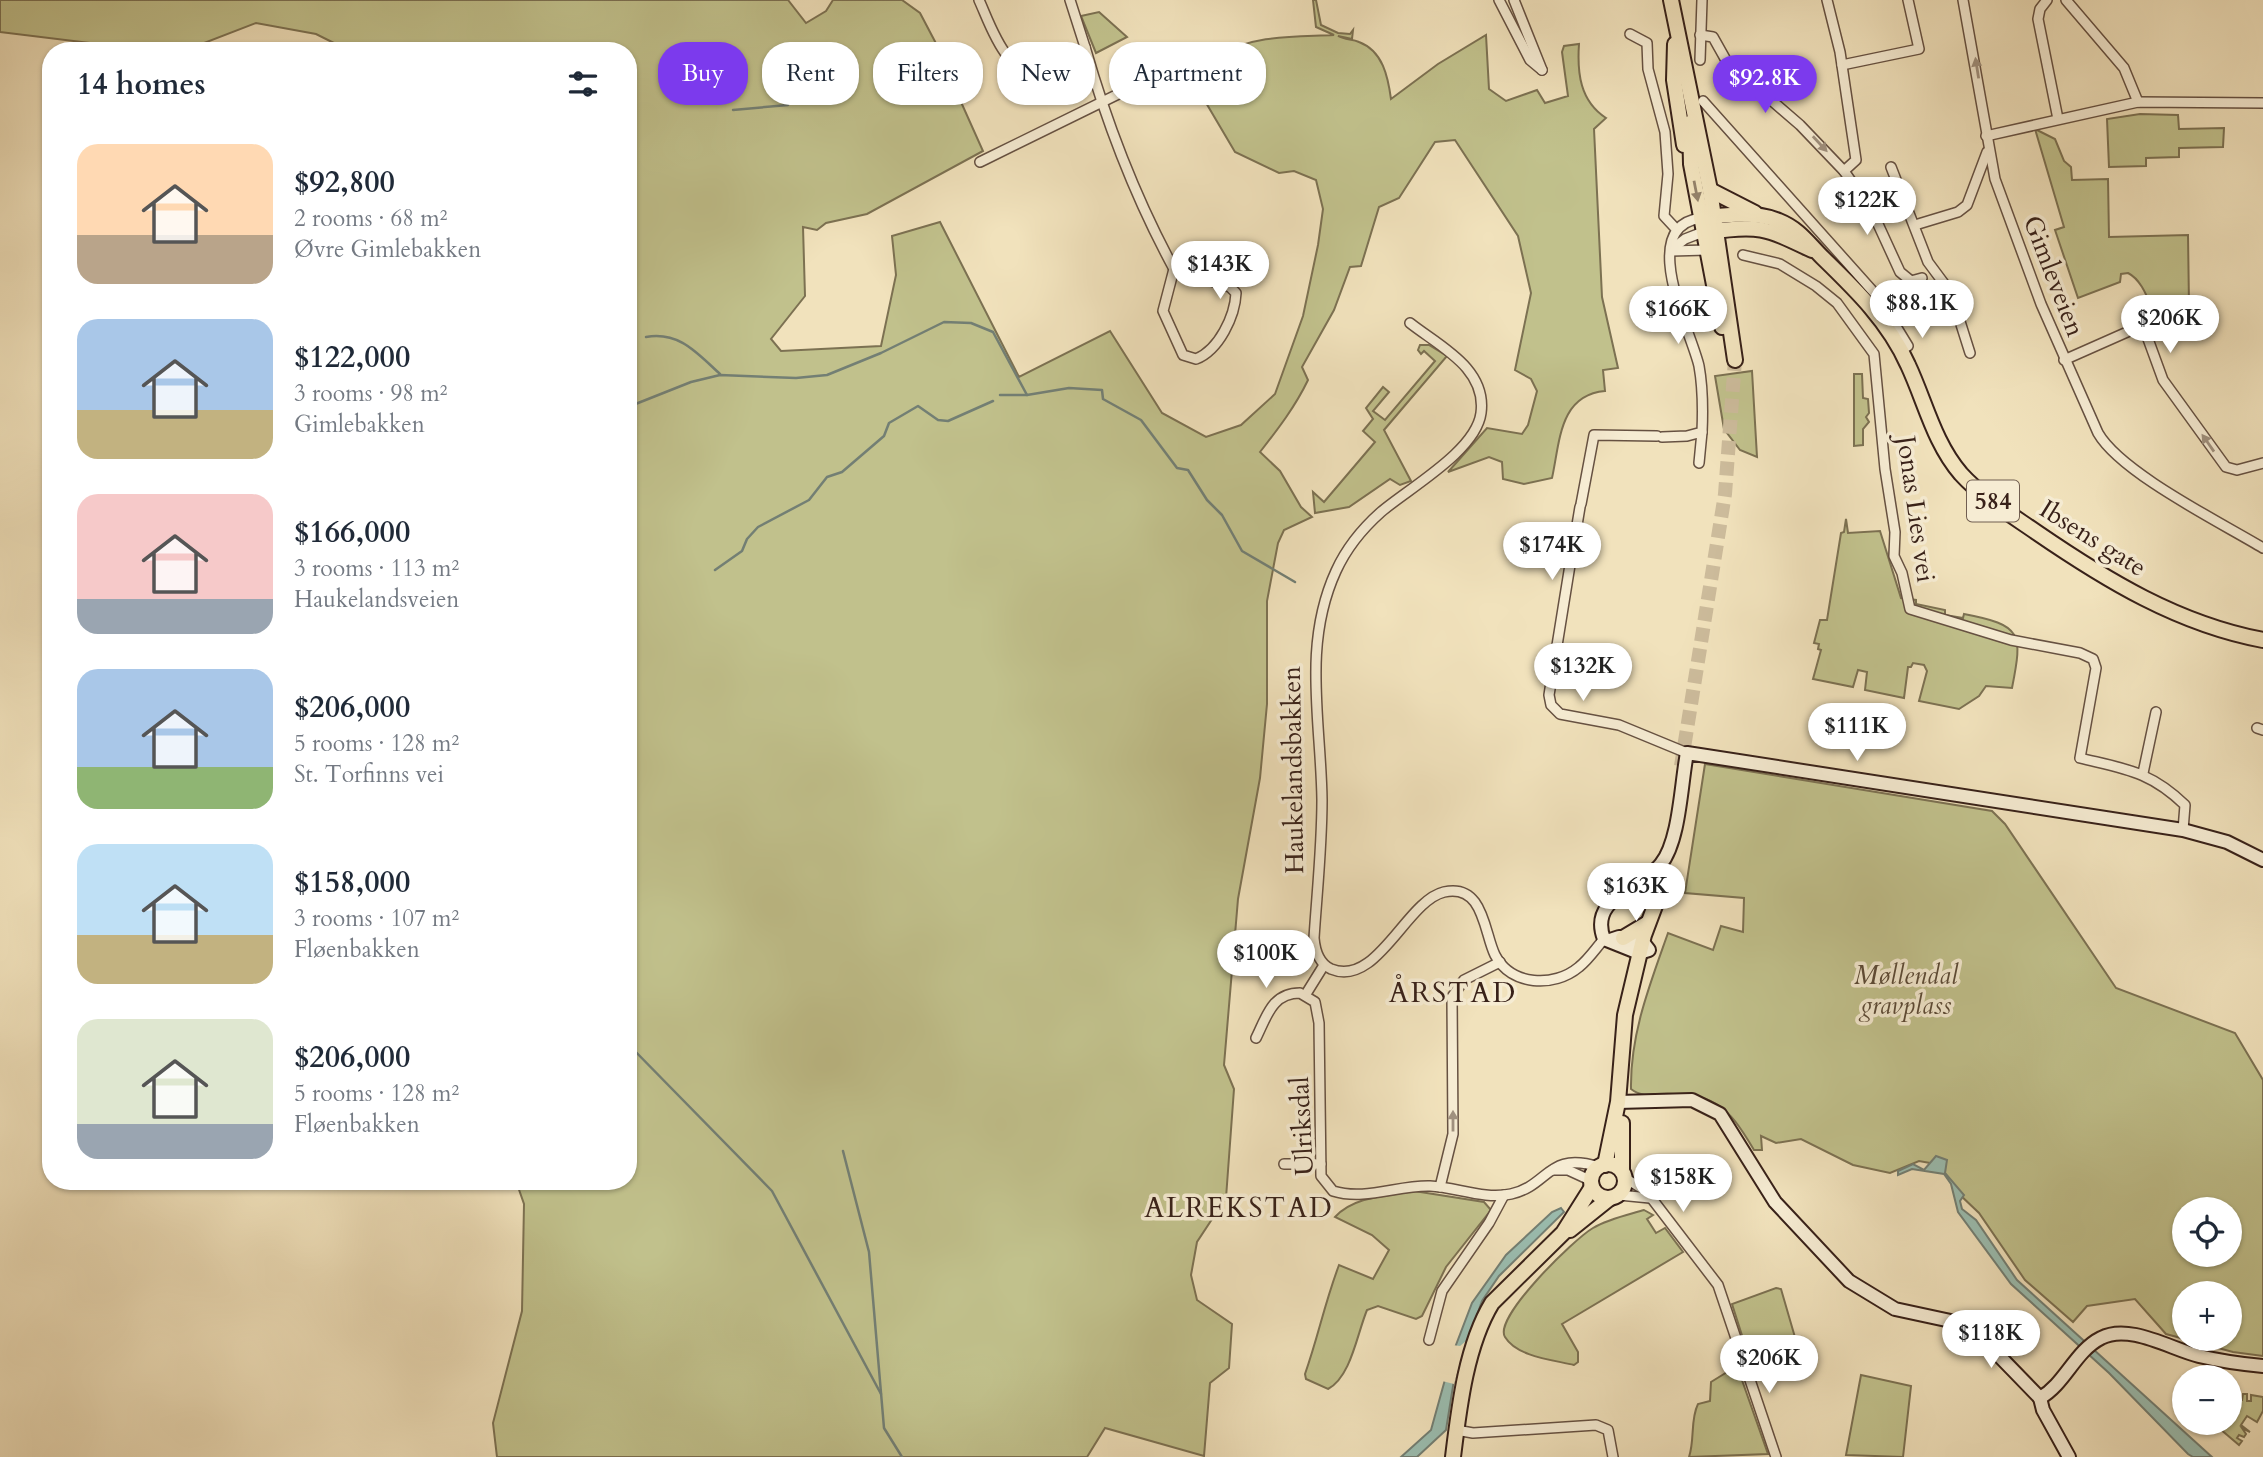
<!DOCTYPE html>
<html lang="en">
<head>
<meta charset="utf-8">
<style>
	:root { --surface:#fff; --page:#f6f6f7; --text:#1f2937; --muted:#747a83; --accent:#7c3aed }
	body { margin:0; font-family:Cardo,serif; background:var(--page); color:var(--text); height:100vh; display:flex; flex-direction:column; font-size:26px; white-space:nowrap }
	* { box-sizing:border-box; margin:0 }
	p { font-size:23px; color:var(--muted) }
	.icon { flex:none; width:38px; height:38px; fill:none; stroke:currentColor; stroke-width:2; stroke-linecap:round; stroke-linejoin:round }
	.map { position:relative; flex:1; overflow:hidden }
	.side { position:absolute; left:42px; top:42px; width:595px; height:1148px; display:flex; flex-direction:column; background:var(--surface); border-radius:28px; box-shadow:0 2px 5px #0004 }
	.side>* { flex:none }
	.banner { position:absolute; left:658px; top:42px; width:665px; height:63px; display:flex; gap:14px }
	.controls { position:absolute; left:2172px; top:1197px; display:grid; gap:14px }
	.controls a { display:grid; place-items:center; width:70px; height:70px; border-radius:50%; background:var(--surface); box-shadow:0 2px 5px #0004; font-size:35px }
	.price { position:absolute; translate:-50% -60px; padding:0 16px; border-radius:24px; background:#fff; color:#222; font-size:23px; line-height:46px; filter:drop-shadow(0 2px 4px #0008) }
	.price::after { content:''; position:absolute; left:50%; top:42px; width:21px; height:16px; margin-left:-10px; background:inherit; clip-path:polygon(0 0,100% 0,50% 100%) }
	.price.selected { background:var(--accent); color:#fff }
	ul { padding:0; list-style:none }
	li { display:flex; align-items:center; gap:21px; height:175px; padding:0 35px }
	li span { display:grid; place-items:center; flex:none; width:196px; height:140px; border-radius:21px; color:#555 }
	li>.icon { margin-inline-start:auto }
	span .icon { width:84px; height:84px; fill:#fffc; stroke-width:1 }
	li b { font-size:30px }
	h2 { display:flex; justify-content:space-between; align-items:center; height:84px; padding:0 35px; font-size:30px }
	.chip { padding:0 24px; border-radius:28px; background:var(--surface); box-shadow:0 2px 5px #0004; font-size:24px; line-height:63px }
	.chip.selected { background:var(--accent); color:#fff }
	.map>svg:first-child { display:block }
	.green { fill:#c1c18c; stroke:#7c7152; stroke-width:2; fill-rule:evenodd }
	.water { fill:#9bbeb1; stroke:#737f74; stroke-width:2 }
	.pier { fill:#f1e2bc }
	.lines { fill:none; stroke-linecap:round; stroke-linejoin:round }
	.stream { stroke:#737f74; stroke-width:2.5 }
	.primary-tunnel { stroke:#ccbb9b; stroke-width:14; stroke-dasharray:14 7; stroke-linecap:butt }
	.street-casing { stroke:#665142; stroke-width:12 }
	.secondary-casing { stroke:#382119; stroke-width:16 }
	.primary-casing { stroke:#382119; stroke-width:18 }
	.street { stroke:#f6ecd3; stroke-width:9 }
	.secondary { stroke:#f6ecd3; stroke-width:12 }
	.primary { stroke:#f1e2bc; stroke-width:14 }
	.oneway { fill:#a0917f }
	.oneway2 { fill:#94826a }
	.labels { text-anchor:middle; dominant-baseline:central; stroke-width:7; stroke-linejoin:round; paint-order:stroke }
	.shield { fill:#f6ecd3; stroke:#715e51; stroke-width:2 }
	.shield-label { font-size:24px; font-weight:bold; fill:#382119 }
	.street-label { font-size:26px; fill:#382119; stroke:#f6ecd3 }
	.park-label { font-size:26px; font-style:italic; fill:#5a4936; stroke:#f6ecd3 }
	.neighbourhood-label { font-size:28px; letter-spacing:2px; fill:#382119; stroke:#f6ecd3 }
</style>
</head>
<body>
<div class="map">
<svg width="2263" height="1457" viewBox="0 0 2263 1457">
	<rect width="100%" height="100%" fill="#f1e2bc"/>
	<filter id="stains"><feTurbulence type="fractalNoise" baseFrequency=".00286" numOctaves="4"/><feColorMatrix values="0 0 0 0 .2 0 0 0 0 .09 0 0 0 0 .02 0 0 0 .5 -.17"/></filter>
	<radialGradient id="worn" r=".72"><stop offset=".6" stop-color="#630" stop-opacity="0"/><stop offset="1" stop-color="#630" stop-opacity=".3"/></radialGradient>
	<g class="green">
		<path d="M0,0h788l18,23 20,-12 7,-11h69l18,13 30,57 -2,3 35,78 -116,63 -41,9 -9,7 -14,-3 2,69 -34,43 10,12 100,-5 15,-71 -4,-39 48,-14 79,155 91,-46 52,82 44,24 35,-12 34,-31 28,-78 15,-71 5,-36 -7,-29 -22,-9 -15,2 -44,-21 -43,-73c12,-7 20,-16 30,-24 30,-21 78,-18 112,-20l-18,-8 -3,-27h3l5,25 17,8 12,1 3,-4 -1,9 -14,-3c7,4 14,3 21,6 24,9 29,35 32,57l47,-35 48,-29 3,54 17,12 31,-11 8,13 23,-7 -6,-44 2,-6 15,-2c-2,29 1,57 27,74l-12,11 8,168 16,71 -15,2 2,21c-46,4 -45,51 -53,87l-28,6 -21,-5 -1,-17 -13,-5 -41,15 39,-44 35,6 6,-9 9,-34 -6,-12 -16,-9 16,-77 -13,-57 -63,-96 -20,2 -36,56 -20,9 -18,59 -11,1 -16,43 -32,57 6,13c-13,27 -30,49 -48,72l20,19 21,36 11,10 -28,13 -6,13 -11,58v103l-7,74 -22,121 -14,166 10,24 -8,109 -29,44 -6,33 6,25 35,24 -3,44 -19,15 -6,73 -99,-28 -18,29h-590l-4,-34 29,-112 2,-107 -8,-23h112v-1130h-289l-1,-6 -22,-11 -60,-11 -70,27h-39l-147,-18z"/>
		<polygon points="1099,12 1127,37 1096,53 1081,16"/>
		<polygon points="2140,114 2178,115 2179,129 2224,128 2223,147 2179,148 2179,157 2146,158 2146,166 2109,167 2107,119"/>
		<path d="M2035,129l20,10 9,22 7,6 1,13 36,-1 1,58 79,-2 1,70 -6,6c-12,-3 -20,4 -34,1l2,-6c-5,-12 -11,-27 -23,-33l-7,1 -1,8 -42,16 -23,-68 9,-3z"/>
		<polygon points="1420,345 1429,345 1447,356 1384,430 1411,481 1400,485 1390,479 1349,507 1315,513 1313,492 1324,502 1375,442 1363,431 1373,419 1366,408 1383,387 1389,392 1373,411 1385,420 1435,361 1424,351 1421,354 1418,350"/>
		<polygon points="1752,371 1757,457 1740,450 1724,429 1715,376"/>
		<polygon points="1854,374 1862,374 1863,398 1868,399 1869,413 1866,417 1869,422 1863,429 1863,445 1854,446"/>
		<path d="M1846,519l2,14 32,-2 21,67 15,2v4l29,6v5l18,3 1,-4c58,11 59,19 48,74l-26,-2 -7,10 -20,13 -40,-8 8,-30 -3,-6 -11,-2 -2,4h-3l-4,31 -39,-8 2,-18 -9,-2 -5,17 -40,-8 8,-29 -3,-1 1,-5 -5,-1 6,-23h7l14,-87 3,-1z"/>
		<path d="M1705,764l287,47 13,13 111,164 119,45 28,47v276l-30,-4 -67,-18 -31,-35 -48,7 -14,16 -48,-42 -46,-67 -22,-21 -13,-20 -14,-9 -11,-2 -29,12 -37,-8 -52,-26 -25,4 -15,-7 1,14h-8c-27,-46 -41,-58 -97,-56 -10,1 -17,2 -26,-5 -1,-55 19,-105 37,-156l45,17 8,-24 22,6 1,-34 -59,-5zM2184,1209h46v46h-46zM2184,1293h46v46h-46z"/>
		<path d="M1414,1191l70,11 7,8 -45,57 -24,49 -6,3 -38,-13 -11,4c-10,24 -16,67 -39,79l-22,-10 -1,-5c14,-40 19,-69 34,-109l34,14 16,-29 -17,-15 -37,-18c19,-21 52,-21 79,-26z"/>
		<path d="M1644,1210l9,5 -6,4 9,14 9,-5 18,24 -121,72 16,28v10l-4,3c-20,-5 -57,-8 -69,-28 -12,-19 69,-98 88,-109 15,-9 34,-13 51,-18z"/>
		<polygon points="1776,1288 1781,1289 1801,1358 1753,1370 1732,1304"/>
		<path d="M1737,1366l31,88 -79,3c6,-18 1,-37 9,-53l12,-3 1,-19z"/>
		<polygon points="1861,1375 1911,1386 1903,1457 1846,1455"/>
		<polygon points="2238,1393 2239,1400 2242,1400 2243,1394 2247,1394 2247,1401 2251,1401 2251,1395 2263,1397 2263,1411 2257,1422 2247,1416 2241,1425 2250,1432 2242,1428 2246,1434 2244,1437 2239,1435 2237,1438 2242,1441 2239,1445 2213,1423 2230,1423 2230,1403 2237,1404"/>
	</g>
	<g class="water">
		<polygon points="1936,1156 1947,1160 1945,1173 1964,1195 1960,1201 1962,1209 1976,1220 2017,1280 2212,1457 2193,1457 2188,1454 2109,1373 2011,1284 1958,1212 1951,1184 1944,1174 1912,1169 1898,1175 1898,1171 1913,1164 1924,1170"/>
		<polygon points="1561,1208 1564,1212 1499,1276 1482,1301 1454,1380 1446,1430 1417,1457 1401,1457 1431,1430 1451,1358 1472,1303 1506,1255 1552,1212"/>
	</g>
	<polygon class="pier" points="1466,1341 1454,1384 1442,1381 1452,1345 1460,1346"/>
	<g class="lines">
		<g class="stream">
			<polyline points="733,110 788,105"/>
			<path d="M646,337c33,-6 51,16 74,37"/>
			<polyline points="1000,395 1027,395"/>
			<polyline points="628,407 691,382 720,375 796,378 827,375 881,353 944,322 971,323 993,332 1027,395 1069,388 1102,390 1103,399 1141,420 1177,468 1188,470 1207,500 1222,515 1242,551 1295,582"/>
			<polyline points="715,570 742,551 747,539 758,527 809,500 827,477 842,472 884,436 889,423 918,406 938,420 948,421 993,401"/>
			<polyline points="628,1044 772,1191 881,1394"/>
			<polyline points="843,1151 869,1252 884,1428 902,1457"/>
		</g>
		<g class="primary-tunnel">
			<polyline points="1681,766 1725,494 1735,360"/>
			<polyline points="1659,895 1666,852"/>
		</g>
		<defs>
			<g id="street">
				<path d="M979,0c12,26 29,84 69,70 13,-4 25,-15 37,-23l-15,-47"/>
				<polyline points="1499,0 1530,60 1542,70"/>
				<polyline points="1514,0 1542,70"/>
				<polyline points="1827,0 1840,52 1856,160 1844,171"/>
				<path d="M1963,0l32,179 46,125 57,129c23,40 122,89 165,115"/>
				<polyline points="2047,0 2040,9 2038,19 2058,119"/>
				<polyline points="2066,0 2124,68 2138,102"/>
				<polyline points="1630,34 1647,43 1648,69 1665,132 1668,174 1664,216 1677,230"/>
				<polyline points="1700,35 1713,37 1727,62 1800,125 1844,171 1872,211 1900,272 1911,281"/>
				<path d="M1085,47c22,77 51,152 89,222"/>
				<polyline points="1700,60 1702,0"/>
				<polyline points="1842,65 1919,49 1908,0"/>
				<polyline points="1703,101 1878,297 1908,346 1900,350"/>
				<polyline points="1986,136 2138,102 2263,103"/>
				<polyline points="980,162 1210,49"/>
				<polyline points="1891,167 1928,262 1951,293 1970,353"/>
				<polyline points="1915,225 1958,212 1967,205 1987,152"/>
				<polyline points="1672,249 1685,239 1703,232"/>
				<polyline points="1671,251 1707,250"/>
				<path d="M1743,255l37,9 36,22 21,17 37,51 11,115 10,63 -1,24 8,17 8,36 101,31 69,13 13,6 3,9 -16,90c45,11 70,13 105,47l-2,25"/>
				<path d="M1174,269l56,18 6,6c-1,23 -17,57 -40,66l-13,-4 -20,-44z"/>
				<polyline points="1908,287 1911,281 1922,278"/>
				<path d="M1410,323c29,23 77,45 71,90 -5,38 -72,75 -100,99 -18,16 -35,37 -45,59 -34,74 -15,150 -14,229 0,46 -5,92 -8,138 1,12 4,25 17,31 46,19 75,-68 113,-77 40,-9 40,41 51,63 16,31 59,33 84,12 10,-8 17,-19 25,-28"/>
				<polyline points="2064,360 2134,329 2144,328 2163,380 2226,467 2237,470 2263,463"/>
				<path d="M1662,437l25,-1 15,-4c1,-22 1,-44 -3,-66 -8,-35 -63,-139 2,-148"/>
				<polyline points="1699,463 1702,432"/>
				<polyline points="1581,504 1594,435 1657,436"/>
				<polyline points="1571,561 1580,507"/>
				<polyline points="1570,565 1549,695 1551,705 1560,714 1619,725 1687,753"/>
				<polyline points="2257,728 2263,730"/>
				<polyline points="2143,773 2156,712"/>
				<polyline points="1306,994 1324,965"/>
				<path d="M1256,1038c11,-22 16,-45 44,-45l15,9 4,21 2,153 12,15c32,10 65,-6 97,-5 26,1 54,14 81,8 39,-9 36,-43 88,-27"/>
				<polyline points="1284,1164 1321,1164"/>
				<polyline points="1553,1170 1568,1170 1592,1181"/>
				<polyline points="1625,1178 1646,1191 1718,1285 1776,1457"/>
				<polyline points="1440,1187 1453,1134 1452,997 1464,980 1500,962"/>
				<polyline points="1619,1195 1650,1198"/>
				<polyline points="1429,1340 1442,1291 1489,1223 1504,1195"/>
				<polyline points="1456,1430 1473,1433 1596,1425 1608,1430 1613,1457"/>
			</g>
			<g id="secondary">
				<path d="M1610,940l9,-3 23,4 7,9 -10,3 -35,-14c-16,-42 37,-49 57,-75 19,-24 20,-81 26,-111l496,77 44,12 36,18"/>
				<polyline points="1618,1102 1692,1100 1720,1114 1775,1202 1849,1281 1895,1309 1960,1323 1975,1331 2040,1398"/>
				<path d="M2040,1398c25,-14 35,-47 61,-60 28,-15 70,11 98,18 21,5 42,8 64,10"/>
				<polyline points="2040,1398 2043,1410 2069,1457"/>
			</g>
			<g id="primary">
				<polyline points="1671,0 1710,190 1735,360"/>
				<polyline points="1675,44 1674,80 1684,145"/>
				<polyline points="1690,123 1691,164 1722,327"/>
				<polyline points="1710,190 1755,213"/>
				<path d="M1701,218c26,-3 53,-7 78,3 20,8 29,22 44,37 33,32 66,64 85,107 17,36 26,78 53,109 21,23 49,40 75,58 70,48 142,92 227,108"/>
				<path d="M1708,232c51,-8 58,-4 104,18"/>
				<polyline points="1623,938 1648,923"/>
				<polyline points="1622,1123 1622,1171"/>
				<circle cx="1608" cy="1181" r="17"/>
				<polyline points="1605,1165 1618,1102 1625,1015 1644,935 1659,895"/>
				<polyline points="1570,1230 1610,1198"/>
				<path d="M1453,1457c6,-49 13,-111 39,-154l71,-70 29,-46"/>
			</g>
		</defs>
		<use href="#street" class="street-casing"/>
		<use href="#secondary" class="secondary-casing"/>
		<use href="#primary" class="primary-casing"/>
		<use href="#street" class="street"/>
		<use href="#secondary" class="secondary"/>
		<use href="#primary" class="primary"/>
	</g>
	<defs><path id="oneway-solid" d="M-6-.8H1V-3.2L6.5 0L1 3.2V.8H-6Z" transform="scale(1.75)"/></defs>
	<g class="oneway">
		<use href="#oneway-solid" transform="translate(1977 68) rotate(-99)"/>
		<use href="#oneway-solid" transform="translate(1820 144) rotate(47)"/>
		<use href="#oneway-solid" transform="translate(2208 443) rotate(-125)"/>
		<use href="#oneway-solid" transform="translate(1453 1121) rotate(-90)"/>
	</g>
	<use class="oneway2" href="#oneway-solid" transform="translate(1696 191) rotate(79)"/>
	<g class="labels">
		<rect class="shield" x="1967" y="480.5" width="52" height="41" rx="5"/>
		<g class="shield-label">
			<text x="1993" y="501">584</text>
		</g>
		<g class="street-label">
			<text transform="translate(2054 276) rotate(69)">Gimleveien</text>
			<text transform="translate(1916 509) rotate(82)">Jonas Lies vei</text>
			<text transform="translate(2093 538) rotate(32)">Ibsens gate</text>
			<text transform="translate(1293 770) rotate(-91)">Haukelandsbakken</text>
			<text transform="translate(1302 1126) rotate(-93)">Ulriksdal</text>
		</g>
		<g class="park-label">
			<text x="1906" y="975">Møllendal<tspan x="1906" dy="30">gravplass</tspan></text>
		</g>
		<g class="neighbourhood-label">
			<text x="1453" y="993">ÅRSTAD</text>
			<text x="1239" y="1208">ALREKSTAD</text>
		</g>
	</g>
	<rect width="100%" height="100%" filter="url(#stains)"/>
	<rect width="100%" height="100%" fill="url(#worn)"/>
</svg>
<div class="controls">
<a><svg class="icon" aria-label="locate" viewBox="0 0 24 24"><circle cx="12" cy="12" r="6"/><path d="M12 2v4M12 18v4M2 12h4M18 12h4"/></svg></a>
<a>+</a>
<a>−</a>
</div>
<b class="price selected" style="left:1765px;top:115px">$92.8K</b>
<b class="price" style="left:1867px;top:237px">$122K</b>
<b class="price" style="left:1220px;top:301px">$143K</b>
<b class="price" style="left:1922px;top:340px">$88.1K</b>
<b class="price" style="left:1678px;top:346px">$166K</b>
<b class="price" style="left:2170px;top:355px">$206K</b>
<b class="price" style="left:1552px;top:582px">$174K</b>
<b class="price" style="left:1583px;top:703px">$132K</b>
<b class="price" style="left:1857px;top:763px">$111K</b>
<b class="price" style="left:1636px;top:923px">$163K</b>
<b class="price" style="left:1266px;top:990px">$100K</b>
<b class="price" style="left:1683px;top:1214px">$158K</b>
<b class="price" style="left:1991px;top:1370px">$118K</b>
<b class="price" style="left:1769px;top:1395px">$206K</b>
<div class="banner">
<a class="chip selected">Buy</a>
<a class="chip">Rent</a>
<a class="chip">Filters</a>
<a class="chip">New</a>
<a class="chip">Apartment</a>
</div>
<section class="side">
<h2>14 homes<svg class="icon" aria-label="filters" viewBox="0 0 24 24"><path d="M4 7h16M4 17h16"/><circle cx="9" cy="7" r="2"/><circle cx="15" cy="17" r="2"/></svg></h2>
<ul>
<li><span style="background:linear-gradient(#ffd9b3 65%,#b9a48a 0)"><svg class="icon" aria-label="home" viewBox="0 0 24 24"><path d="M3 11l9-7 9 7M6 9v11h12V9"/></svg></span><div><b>$92,800</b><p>2 rooms · 68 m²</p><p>Øvre Gimlebakken</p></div></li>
<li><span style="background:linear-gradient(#a9c7e8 65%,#c2b280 0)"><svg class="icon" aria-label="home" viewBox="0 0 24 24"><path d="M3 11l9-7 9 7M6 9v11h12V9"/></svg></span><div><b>$122,000</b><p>3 rooms · 98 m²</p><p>Gimlebakken</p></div></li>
<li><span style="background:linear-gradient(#f6c9c9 75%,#9aa5b1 0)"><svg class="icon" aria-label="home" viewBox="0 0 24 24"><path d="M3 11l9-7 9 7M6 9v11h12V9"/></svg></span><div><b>$166,000</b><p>3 rooms · 113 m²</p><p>Haukelandsveien</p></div></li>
<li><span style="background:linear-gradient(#a9c7e8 70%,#8fb573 0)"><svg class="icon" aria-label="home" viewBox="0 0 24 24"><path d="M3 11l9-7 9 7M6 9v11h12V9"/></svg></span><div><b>$206,000</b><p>5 rooms · 128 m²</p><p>St. Torfinns vei</p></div></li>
<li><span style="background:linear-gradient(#bfe0f5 65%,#c2b280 0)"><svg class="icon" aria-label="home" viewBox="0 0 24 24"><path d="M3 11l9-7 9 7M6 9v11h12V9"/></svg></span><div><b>$158,000</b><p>3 rooms · 107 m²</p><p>Fløenbakken</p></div></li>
<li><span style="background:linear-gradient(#dfe7d0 75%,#9aa5b1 0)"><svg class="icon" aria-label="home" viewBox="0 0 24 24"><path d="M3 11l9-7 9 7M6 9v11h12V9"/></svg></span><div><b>$206,000</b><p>5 rooms · 128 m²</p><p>Fløenbakken</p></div></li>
</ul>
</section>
</div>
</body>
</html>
